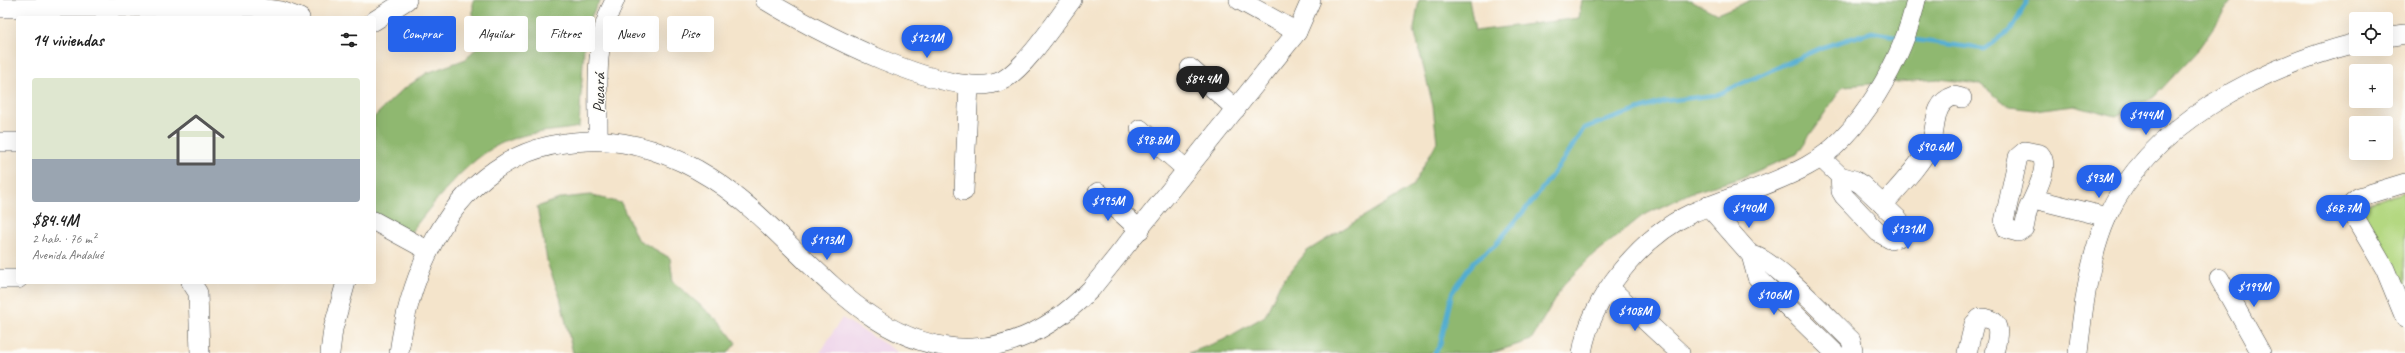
<!DOCTYPE html>
<html lang="es">
<head>
<meta charset="utf-8">
<style>
	:root { --surface:#fff; --page:#f2f2f2; --text:#222; --muted:#767676; --accent:#2563eb }
	body { margin:0; font-family:Caveat,sans-serif; background:var(--page); color:var(--text); height:100vh; display:flex; flex-direction:column; font-size:15px; white-space:nowrap }
	* { box-sizing:border-box; margin:0 }
	p { font-size:13px; color:var(--muted) }
	.icon { flex:none; width:22px; height:22px; fill:none; stroke:currentColor; stroke-width:2; stroke-linecap:round; stroke-linejoin:round }
	.map { position:relative; flex:1; overflow:hidden }
	.drawer { position:absolute; left:16px; top:16px; width:360px; height:268px; display:flex; flex-direction:column; background:var(--surface); border-radius:4px; box-shadow:0 4px 16px #0002 }
	.drawer>* { flex:none }
	.banner { position:absolute; left:388px; top:16px; width:380px; height:36px; display:flex; gap:8px }
	.controls { position:absolute; left:2349px; top:12px; display:grid; gap:8px }
	.controls a { display:grid; place-items:center; width:44px; height:44px; border-radius:4px; background:var(--surface); box-shadow:0 4px 16px #0002; font-size:20px }
	.price { position:absolute; translate:-50% -34px; padding:0 9px; border-radius:14px; background:var(--accent); color:#fff; font-size:13px; line-height:26px; filter:drop-shadow(0 1px 2px #0008) }
	.price::after { content:''; position:absolute; left:50%; top:24px; width:12px; height:9px; margin-left:-6px; background:inherit; clip-path:polygon(0 0,100% 0,50% 100%) }
	.price.selected { background:#222; color:#fff }
	ul { padding:0; list-style:none }
	li { display:grid; align-content:center; gap:8px; height:212px; padding:0 16px }
	li span { display:grid; place-items:center; height:124px; border-radius:4px; color:#555 }
	li>.icon { margin-inline-start:auto }
	span .icon { width:72px; height:72px; fill:#fffc; stroke-width:1 }
	li b { font-size:17px }
	h2 { display:flex; justify-content:space-between; align-items:center; height:48px; padding:0 16px; font-size:17px }
	.pill { padding:0 14px; border-radius:4px; background:var(--surface); box-shadow:0 4px 16px #0002; font-size:14px; line-height:36px }
	.pill.selected { background:var(--accent); color:#fff }
	.map>svg:first-child { display:block }
	.built { fill:#edd1e9 }
	.green { fill:#b4d881; stroke:#708256 }
	.forest { fill:#8fb86f; stroke:#5d724d }
	.lines { fill:none; stroke-linecap:round; stroke-linejoin:round }
	.stream { stroke:#53add1; stroke-width:4.5 }
	.minor-casing { stroke:#494743; stroke-width:20 }
	.minor { stroke:#fff; stroke-width:19 }
	.labels { text-anchor:middle; dominant-baseline:central; stroke-width:3; stroke-linejoin:round; paint-order:stroke }
	.street-label { font-size:17px; fill:#2b2b2b; stroke:#fdfcf7 }
</style>
</head>
<body>
<div class="map">
<svg width="2405" height="353" viewBox="0 0 2405 353">
	<rect width="100%" height="100%" fill="#fdfcf7"/>
	<filter id="ink" filterUnits="userSpaceOnUse"><feTurbulence type="fractalNoise" baseFrequency=".025" numOctaves="2"/><feDisplacementMap in="SourceGraphic" scale="8" xChannelSelector="R" yChannelSelector="G"/><feConvolveMatrix kernelMatrix="1 2 1 2 8 2 1 2 1" color-interpolation-filters="sRGB"/></filter>
	<filter id="wash" filterUnits="userSpaceOnUse"><feTurbulence type="fractalNoise" baseFrequency=".012" numOctaves="4" result="noise"/><feDisplacementMap in="SourceGraphic" scale="16" xChannelSelector="R" yChannelSelector="G"/><feGaussianBlur stdDeviation="0.9" result="paint"/><feColorMatrix in="noise" values="0 0 0 0 0 0 0 0 0 0 0 0 0 0 0 0 0 1.4 0 .05"/><feComposite in="paint" operator="in"/></filter>
	<g filter="url(#wash)">
		<rect width="100%" height="100%" fill="#f4e4cb"/>
		<polygon class="built" points="842,318 900,353 901,353 820,353"/>
		<polygon class="green" points="2405,192 2405,296 2362,216 2365,205"/>
		<g class="forest">
			<path d="M473,0h129l-5,5 -12,24 -6,98c-20,4 -44,4 -64,11 -43,13 -78,61 -105,95l-36,-20v-96l28,-27 25,-17 39,-14 18,-20 -11,-25z"/>
			<polygon points="1419,0 1469,0 1475,31 1579,18 1582,0 1690,0 1717,14 1751,0 2232,0 2197,51 2154,97 2116,116 2074,105 2034,110 2010,107 1980,84 1939,79 1843,86 1797,154 1738,179 1690,193 1642,216 1591,257 1563,285 1531,340 1492,353 1189,353 1223,340 1265,316 1280,284 1307,251 1412,187 1437,142 1433,106 1414,29"/>
			<polygon points="590,195 621,203 637,239 670,258 673,282 721,323 736,343 728,353 573,353 560,297 548,265 537,207 562,198"/>
		</g>
		<g class="lines">
			<g class="stream">
				<polyline points="1908,39 1984,49 2011,30 2028,0"/>
				<polyline points="1435,353 1440,345 1452,293 1473,262 1495,245 1535,198 1569,152 1584,128 1665,101 1716,95 1823,47 1872,32 1901,37"/>
			</g>
		</g>
	</g>
	<g filter="url(#ink)">
		<g class="lines">
			<defs>
				<g id="minor">
					<path d="M765,0c44,27 190,106 238,80 23,-13 52,-58 69,-80"/>
					<polyline points="1239,0 1297,32"/>
					<polyline points="0,8 252,7 281,11 300,18"/>
					<polyline points="374,21 407,0"/>
					<polyline points="2386,37 2405,34"/>
					<polyline points="1190,68 1236,109"/>
					<polyline points="1140,129 1187,170"/>
					<path d="M598,140c1,-46 -6,-98 17,-140"/>
					<polyline points="0,142 18,142"/>
					<path d="M2025,151l15,3c11,12 -5,40 -11,53 -3,6 -3,14 -5,21l-6,4 -11,-3 -3,-7 14,-65z"/>
					<polyline points="1821,158 1840,176 1854,180 1862,185 1899,220 1902,229 1899,237 1890,239 1878,232 1844,196 1841,191 1840,176"/>
					<polyline points="2405,183 2359,197 2353,202 2353,214 2385,269 2405,318"/>
					<polyline points="964,191 969,85"/>
					<polyline points="1098,192 1140,230"/>
					<polyline points="2034,199 2107,217"/>
					<path d="M1883,205c14,-16 40,-43 48,-61 6,-18 1,-41 23,-48l8,2"/>
					<polyline points="1708,206 1751,255 1757,277 1835,353"/>
					<polyline points="374,221 429,251"/>
					<path d="M1751,255c18,-1 84,70 100,85l2,10 -3,3"/>
					<polyline points="2219,278 2261,353"/>
					<polyline points="0,279 18,279"/>
					<polyline points="191,282 198,293 200,353"/>
					<polyline points="1610,288 1680,353"/>
					<polyline points="330,353 333,329 346,282"/>
					<path d="M399,353c9,-67 38,-143 96,-183 28,-20 59,-28 93,-29 43,-2 87,14 123,37 85,54 150,175 262,170 47,-2 87,-27 118,-59l206,-257 14,-32"/>
					<path d="M1582,353c9,-56 59,-116 110,-140 37,-16 79,-27 115,-47 53,-28 97,-109 109,-166"/>
					<path d="M1967,353l7,-29 6,-6c24,0 18,19 14,35"/>
					<path d="M2078,353c5,-45 11,-95 29,-136 42,-93 155,-150 249,-174"/>
				</g>
			</defs>
			<use href="#minor" class="minor-casing"/>
			<use href="#minor" class="minor"/>
		</g>
	</g>
	<g class="labels">
		<g class="street-label">
			<text transform="translate(599 93) rotate(-89)">Pucará</text>
		</g>
	</g>
</svg>
<div class="controls">
<a><svg class="icon" aria-label="locate" viewBox="0 0 24 24"><circle cx="12" cy="12" r="6"/><path d="M12 2v4M12 18v4M2 12h4M18 12h4"/></svg></a>
<a>+</a>
<a>−</a>
</div>
<b class="price" style="left:927px;top:59px">$121M</b>
<b class="price selected" style="left:1203px;top:100px">$84.4M</b>
<b class="price" style="left:2146px;top:136px">$144M</b>
<b class="price" style="left:1154px;top:161px">$98.8M</b>
<b class="price" style="left:1935px;top:168px">$90.6M</b>
<b class="price" style="left:2099px;top:199px">$93M</b>
<b class="price" style="left:1108px;top:222px">$195M</b>
<b class="price" style="left:1749px;top:229px">$140M</b>
<b class="price" style="left:2343px;top:229px">$68.7M</b>
<b class="price" style="left:1908px;top:250px">$131M</b>
<b class="price" style="left:827px;top:261px">$113M</b>
<b class="price" style="left:2254px;top:308px">$199M</b>
<b class="price" style="left:1774px;top:316px">$106M</b>
<b class="price" style="left:1635px;top:332px">$108M</b>
<div class="banner">
<a class="pill selected">Comprar</a>
<a class="pill">Alquilar</a>
<a class="pill">Filtros</a>
<a class="pill">Nuevo</a>
<a class="pill">Piso</a>
</div>
<section class="drawer">
<h2>14 viviendas<svg class="icon" aria-label="filters" viewBox="0 0 24 24"><path d="M4 7h16M4 17h16"/><circle cx="9" cy="7" r="2"/><circle cx="15" cy="17" r="2"/></svg></h2>
<ul>
<li><span style="background:linear-gradient(#dfe7d0 65%,#9aa5b1 0)"><svg class="icon" aria-label="home" viewBox="0 0 24 24"><path d="M3 11l9-7 9 7M6 9v11h12V9"/></svg></span><div><b>$84.4M</b><p>2 hab. · 76 m²</p><p>Avenida Andalué</p></div></li>
</ul>
</section>
</div>
</body>
</html>
